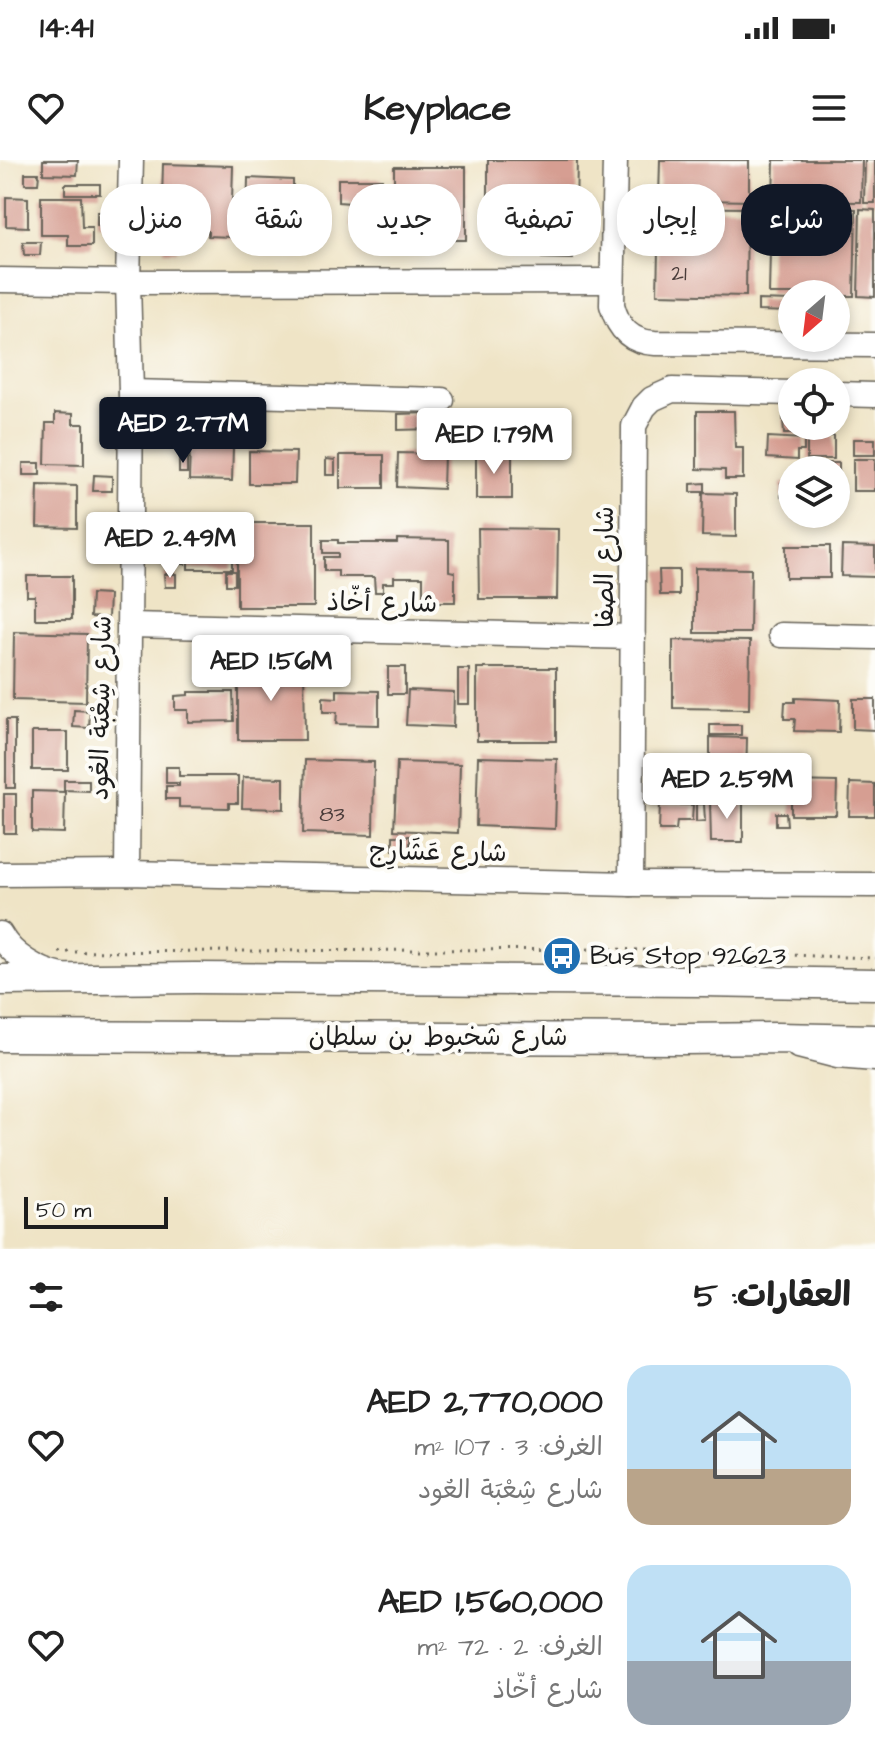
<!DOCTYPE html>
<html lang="ar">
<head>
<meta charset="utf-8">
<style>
	:root { --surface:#fff; --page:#f2f2f2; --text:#222; --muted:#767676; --accent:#111827 }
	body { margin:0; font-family:"Architects Daughter","Playpen Sans Arabic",sans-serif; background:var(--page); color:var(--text); direction:rtl; height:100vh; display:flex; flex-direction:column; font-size:30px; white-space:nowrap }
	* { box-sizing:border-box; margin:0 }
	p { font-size:26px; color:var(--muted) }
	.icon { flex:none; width:44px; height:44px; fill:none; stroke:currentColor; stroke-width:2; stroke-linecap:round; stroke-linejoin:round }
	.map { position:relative; height:1089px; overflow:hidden; direction:ltr }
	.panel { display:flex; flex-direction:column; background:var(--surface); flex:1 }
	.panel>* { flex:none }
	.guide { position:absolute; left:24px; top:24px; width:828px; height:72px; direction:rtl; display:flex; gap:16px }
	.needle { width:52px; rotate:208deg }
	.fabs { position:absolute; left:778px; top:120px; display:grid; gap:16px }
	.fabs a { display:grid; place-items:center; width:72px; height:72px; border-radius:50%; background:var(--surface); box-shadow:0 4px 12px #0003; font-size:40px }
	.scale { position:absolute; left:24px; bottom:20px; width:144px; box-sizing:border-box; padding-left:8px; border:4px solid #1c1c1c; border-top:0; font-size:22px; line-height:28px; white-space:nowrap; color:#1c1c1c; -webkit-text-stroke:6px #fdfcf7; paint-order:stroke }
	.price { position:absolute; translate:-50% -68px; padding:0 18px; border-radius:8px; background:#fff; color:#222; font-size:26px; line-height:52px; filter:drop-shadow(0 2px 4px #0008) }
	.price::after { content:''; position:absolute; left:50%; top:48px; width:24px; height:18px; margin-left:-12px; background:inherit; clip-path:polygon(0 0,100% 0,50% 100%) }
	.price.current { background:var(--accent); color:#fff }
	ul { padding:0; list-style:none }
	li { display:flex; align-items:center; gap:24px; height:200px; padding:0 24px }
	li span { display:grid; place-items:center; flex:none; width:224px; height:160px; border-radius:24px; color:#555 }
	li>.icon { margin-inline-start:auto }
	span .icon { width:96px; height:96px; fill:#fffc; stroke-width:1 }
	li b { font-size:34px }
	h2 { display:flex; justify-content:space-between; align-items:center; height:96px; padding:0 24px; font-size:34px }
	.pill { padding:0 28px; border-radius:32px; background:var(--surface); box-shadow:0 4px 12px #0003; font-size:28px; line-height:72px }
	.pill.current { background:var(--accent); color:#fff }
	.status { display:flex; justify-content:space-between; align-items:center; height:56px; padding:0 40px; background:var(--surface); direction:ltr }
	.status svg { height:22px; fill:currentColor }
	header { display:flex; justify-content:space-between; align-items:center; height:104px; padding:0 24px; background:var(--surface); font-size:36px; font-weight:800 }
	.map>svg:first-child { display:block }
	.building { fill:#d69e92 }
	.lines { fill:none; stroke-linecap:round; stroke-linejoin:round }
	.minor-casing { stroke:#666258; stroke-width:27 }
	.major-casing { stroke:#666258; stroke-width:33 }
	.path { stroke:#666258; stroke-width:3; stroke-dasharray:2 6; stroke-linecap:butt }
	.minor { stroke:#fff; stroke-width:24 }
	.major { stroke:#fff; stroke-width:30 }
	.labels { text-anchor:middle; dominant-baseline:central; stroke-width:8; stroke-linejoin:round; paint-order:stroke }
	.number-label { font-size:22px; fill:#4a3c3a }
	.street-label { font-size:26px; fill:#1c1c1c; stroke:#fdfcf7 }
	.poi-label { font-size:26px; fill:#1c1c1c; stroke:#fdfcf7; text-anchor:start }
</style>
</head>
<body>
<div class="status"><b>14:41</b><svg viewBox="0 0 49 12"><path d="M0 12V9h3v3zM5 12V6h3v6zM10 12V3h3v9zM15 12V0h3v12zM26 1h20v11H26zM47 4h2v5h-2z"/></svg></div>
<header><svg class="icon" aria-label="menu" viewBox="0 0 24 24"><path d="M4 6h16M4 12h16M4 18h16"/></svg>Keyplace<svg class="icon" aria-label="heart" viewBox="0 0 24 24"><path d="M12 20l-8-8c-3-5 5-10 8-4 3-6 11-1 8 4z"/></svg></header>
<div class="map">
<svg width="875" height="1089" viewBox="0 0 875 1089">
	<rect width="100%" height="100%" fill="#fdfcf7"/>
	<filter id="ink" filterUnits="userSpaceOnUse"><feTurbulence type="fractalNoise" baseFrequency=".0125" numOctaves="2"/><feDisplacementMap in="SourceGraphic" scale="16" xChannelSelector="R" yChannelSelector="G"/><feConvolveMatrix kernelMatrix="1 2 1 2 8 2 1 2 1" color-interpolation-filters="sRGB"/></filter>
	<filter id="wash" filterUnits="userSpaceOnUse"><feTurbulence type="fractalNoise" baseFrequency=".006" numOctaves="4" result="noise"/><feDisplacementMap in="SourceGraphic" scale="32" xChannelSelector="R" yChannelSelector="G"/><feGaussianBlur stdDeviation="1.8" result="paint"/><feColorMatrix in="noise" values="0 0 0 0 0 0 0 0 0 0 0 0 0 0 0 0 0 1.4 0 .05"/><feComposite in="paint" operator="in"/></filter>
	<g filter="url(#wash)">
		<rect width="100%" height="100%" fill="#efe4c6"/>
		<g id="blocks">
			<g class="building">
				<polygon points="43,0 78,0 77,15 43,14"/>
				<polygon points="488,0 577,0 576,51 488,49"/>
				<polygon points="660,0 749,0 749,41 659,39"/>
				<polygon points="774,0 862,0 861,42 773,41"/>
				<polygon points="865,0 875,0 875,43 864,43"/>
				<polygon points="163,4 233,6 231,77 208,76 208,71 182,70 182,76 161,75"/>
				<rect x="394" y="7" width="72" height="73"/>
				<polygon points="25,13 39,13 38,24 25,24"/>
				<polygon points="248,18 293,20 293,41 284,41 283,63 247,62"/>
				<polygon points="338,19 382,19 382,57 370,56 370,66 351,66 351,43 338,42"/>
				<rect x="65" y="24" width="35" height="10"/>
				<polygon points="6,37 28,38 28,67 6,66"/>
				<polygon points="41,37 81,37 82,67 92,67 92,86 68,86 68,75 41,75"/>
				<polygon points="659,47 747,48 746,136 657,134"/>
				<polygon points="771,47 856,49 854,136 836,136 836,134 769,134"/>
				<polygon points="860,49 875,50 875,137 858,136"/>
				<rect x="97" y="52" width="17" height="14"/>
				<polygon points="391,61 392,77 381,78 380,62"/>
				<polygon points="543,72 573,73 573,99 542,98"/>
				<polygon points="23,82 41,82 40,95 24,95"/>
				<polygon points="164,82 176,82 177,91 164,91"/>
				<polygon points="758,140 792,141 792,152 758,151"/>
				<polygon points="697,251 734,251 735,288 743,288 743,319 725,319 725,310 697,309"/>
				<polygon points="55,253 73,254 73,264 84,264 84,305 45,304 46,263 55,263"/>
				<polygon points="431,253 431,269 398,270 398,254"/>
				<polygon points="783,258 792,258 792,266 802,266 802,274 784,274"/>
				<rect x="807" y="276" width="27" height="23"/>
				<polygon points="768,277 804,279 804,291 797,291 797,300 767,298"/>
				<rect x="853" y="279" width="22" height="16"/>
				<polygon points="190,286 233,287 232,321 189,320"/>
				<polygon points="249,291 296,292 295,324 249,324"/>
				<polygon points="398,293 444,294 443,329 397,327"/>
				<rect x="476" y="294" width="36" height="45"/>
				<rect x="340" y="295" width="44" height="33"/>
				<polygon points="179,296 187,297 187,313 179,313"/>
				<polygon points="326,299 335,300 335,315 326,315"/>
				<rect x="853" y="299" width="22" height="32"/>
				<rect x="23" y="303" width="17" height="12"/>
				<polygon points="801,303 839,303 839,332 836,332 836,310 801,310"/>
				<polygon points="94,315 112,316 112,331 93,331"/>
				<polygon points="705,323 705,332 691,332 691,324"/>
				<polygon points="781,323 790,324 790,337 781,337"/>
				<polygon points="38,325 77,326 77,368 37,367"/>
				<polygon points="703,333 736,334 736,377 702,376"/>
				<rect x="237" y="363" width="77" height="84"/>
				<polygon points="478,368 558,369 557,439 479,439"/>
				<polygon points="397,379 449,380 449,411 455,412 455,442 423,442 423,417 394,417 394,423 383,423 383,432 375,432 374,417 338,417 338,411 324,411 324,397 338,397 338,393 323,393 323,380 338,380 338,383 397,383"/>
				<rect x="188" y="380" width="44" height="29"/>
				<rect x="786" y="386" width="44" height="32"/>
				<polygon points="842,386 875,387 875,417 841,416"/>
				<polygon points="184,390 185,404 176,404 176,391"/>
				<polygon points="695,408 751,409 750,473 695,473"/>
				<polygon points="659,410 679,410 679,435 660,435"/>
				<rect x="226" y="411" width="9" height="14"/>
				<polygon points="164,414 176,414 176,427 165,427"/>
				<polygon points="27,416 72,416 72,459 35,459 35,436 27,436"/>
				<polygon points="91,434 109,435 108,458 90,457"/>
				<polygon points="14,472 87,474 86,542 13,540"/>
				<polygon points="673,480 750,481 749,549 673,548"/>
				<polygon points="238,506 304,506 305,580 238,580"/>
				<rect x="388" y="507" width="17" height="27"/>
				<rect x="477" y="508" width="79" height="73"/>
				<rect x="458" y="509" width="11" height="35"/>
				<polygon points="337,530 379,531 379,565 336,564 337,552 323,552 323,537 337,538"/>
				<polygon points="408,530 454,532 453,567 406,565"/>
				<polygon points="188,532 233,532 234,561 188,562 188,550 175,550 175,536 188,535"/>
				<polygon points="795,538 840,540 839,572 794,571 795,559 784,559 785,542 795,542"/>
				<polygon points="853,539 875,539 875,570 853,569"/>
				<polygon points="74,550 90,551 89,568 73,567"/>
				<rect x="6" y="560" width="9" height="68"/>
				<rect x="710" y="565" width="31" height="10"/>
				<rect x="32" y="572" width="36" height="38"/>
				<polygon points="710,577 747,578 746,620 710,619"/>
				<polygon points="478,597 557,599 555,669 476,666"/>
				<polygon points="305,600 374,602 373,675 303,673"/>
				<polygon points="397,602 460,604 458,673 394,670"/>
				<polygon points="166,607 179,607 179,616 238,616 238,643 229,643 229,648 179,647 179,639 166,639 166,626 179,626 179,623 166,623"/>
				<polygon points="243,617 284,618 284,649 242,648"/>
				<polygon points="64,620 89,620 89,631 64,630"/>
				<rect x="685" y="620" width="19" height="7"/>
				<polygon points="791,621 837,622 836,655 791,655"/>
				<polygon points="850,623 875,624 875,656 849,656"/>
				<polygon points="32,631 65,632 64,673 32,672"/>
				<rect x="4" y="634" width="12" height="39"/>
				<polygon points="710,640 743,640 743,682 711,682"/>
				<polygon points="660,644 693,645 692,661 677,661 676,670 659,670"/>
				<polygon points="696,644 704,644 705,661 696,662"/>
				<polygon points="776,653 786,653 787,665 776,665"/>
				<rect x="393" y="676" width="17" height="14"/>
			</g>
		</g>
	</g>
	<g filter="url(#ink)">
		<use href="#blocks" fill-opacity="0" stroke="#666258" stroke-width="2"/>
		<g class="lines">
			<defs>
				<g id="minor">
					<path d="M615,0l-3,145c6,23 18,37 43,38l220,2"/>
					<polyline points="0,120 128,122 612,121"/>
					<polyline points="131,232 442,240"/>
					<polyline points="836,234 875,235"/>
					<polyline points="130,465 633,477"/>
					<polyline points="781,475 875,477"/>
					<polyline points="127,713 131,232 128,122 131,0"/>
					<polyline points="0,714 127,713 631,724 875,725"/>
					<polyline points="631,724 634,266 644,247 652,239 672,230 792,233"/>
					<path d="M0,774c12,22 38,37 62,42"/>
					<polyline points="798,886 837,896 875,899"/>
				</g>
				<g id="major">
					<polyline points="0,820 195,818 702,821 875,824"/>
					<polyline points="0,876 685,879 777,878 875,880"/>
				</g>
			</defs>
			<use href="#minor" class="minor-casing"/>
			<use href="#major" class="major-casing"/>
			<polyline class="path" points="59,792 611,789 875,798"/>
			<use href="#minor" class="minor"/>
			<use href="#major" class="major"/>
		</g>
	</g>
	<defs>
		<symbol id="bus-disc" viewBox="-11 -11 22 22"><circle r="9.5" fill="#1f6fb2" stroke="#fdfcf7"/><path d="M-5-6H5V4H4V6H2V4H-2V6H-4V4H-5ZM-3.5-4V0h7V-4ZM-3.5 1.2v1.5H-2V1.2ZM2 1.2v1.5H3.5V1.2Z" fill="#fff"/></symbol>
	</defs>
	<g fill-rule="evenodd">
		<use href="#bus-disc" x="540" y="774" width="44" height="44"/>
	</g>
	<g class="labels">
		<g class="number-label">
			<text x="679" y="113">21</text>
			<text x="332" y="654">83</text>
		</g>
		<g class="street-label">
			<text transform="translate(605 407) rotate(-90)">شارع الصفا</text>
			<text transform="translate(382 443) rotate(1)">شارع أخّاذ</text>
			<text transform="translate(101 548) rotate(-89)">شارع شِعْبَة العُود</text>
			<text transform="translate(438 692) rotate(1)">شارع عَشَارِج</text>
			<text x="438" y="877">شارع شخبوط بن سلطان</text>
		</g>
		<g class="poi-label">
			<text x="590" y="796">Bus Stop 92623</text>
		</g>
	</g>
</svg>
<div class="fabs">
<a><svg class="needle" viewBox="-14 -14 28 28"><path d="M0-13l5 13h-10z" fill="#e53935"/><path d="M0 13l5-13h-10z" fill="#767676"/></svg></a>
<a><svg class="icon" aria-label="locate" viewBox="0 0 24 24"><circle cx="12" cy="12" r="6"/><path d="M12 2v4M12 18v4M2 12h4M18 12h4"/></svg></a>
<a><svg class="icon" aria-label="layers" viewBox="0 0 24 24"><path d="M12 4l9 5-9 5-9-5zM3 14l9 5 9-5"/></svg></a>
</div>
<div class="scale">50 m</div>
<b class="price current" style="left:183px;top:305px">AED 2.77M</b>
<b class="price" style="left:494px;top:316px">AED 1.79M</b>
<b class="price" style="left:170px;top:420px">AED 2.49M</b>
<b class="price" style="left:271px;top:543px">AED 1.56M</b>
<b class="price" style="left:727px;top:661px">AED 2.59M</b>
<div class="guide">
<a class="pill current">شراء</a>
<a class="pill">إيجار</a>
<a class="pill">تصفية</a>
<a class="pill">جديد</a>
<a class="pill">شقة</a>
<a class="pill">منزل</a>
</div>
</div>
<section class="panel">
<h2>العقارات: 5<svg class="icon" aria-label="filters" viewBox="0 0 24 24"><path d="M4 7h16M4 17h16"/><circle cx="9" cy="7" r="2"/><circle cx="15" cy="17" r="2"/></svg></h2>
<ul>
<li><span style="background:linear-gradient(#bfe0f5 65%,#b9a48a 0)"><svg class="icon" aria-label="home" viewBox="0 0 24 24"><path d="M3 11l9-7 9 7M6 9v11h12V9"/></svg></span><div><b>AED 2,770,000</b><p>الغرف: 3 · 107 m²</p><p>شارع شِعْبَة العُود</p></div><svg class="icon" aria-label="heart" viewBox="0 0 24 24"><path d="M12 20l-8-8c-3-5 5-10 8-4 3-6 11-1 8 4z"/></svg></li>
<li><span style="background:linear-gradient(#bfe0f5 60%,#9aa5b1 0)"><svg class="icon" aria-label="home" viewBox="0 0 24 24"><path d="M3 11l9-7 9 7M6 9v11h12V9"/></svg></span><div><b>AED 1,560,000</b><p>الغرف: 2 · 72 m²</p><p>شارع أخّاذ</p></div><svg class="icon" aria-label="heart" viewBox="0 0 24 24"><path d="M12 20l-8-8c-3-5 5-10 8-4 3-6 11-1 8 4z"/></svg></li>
</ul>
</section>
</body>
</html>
